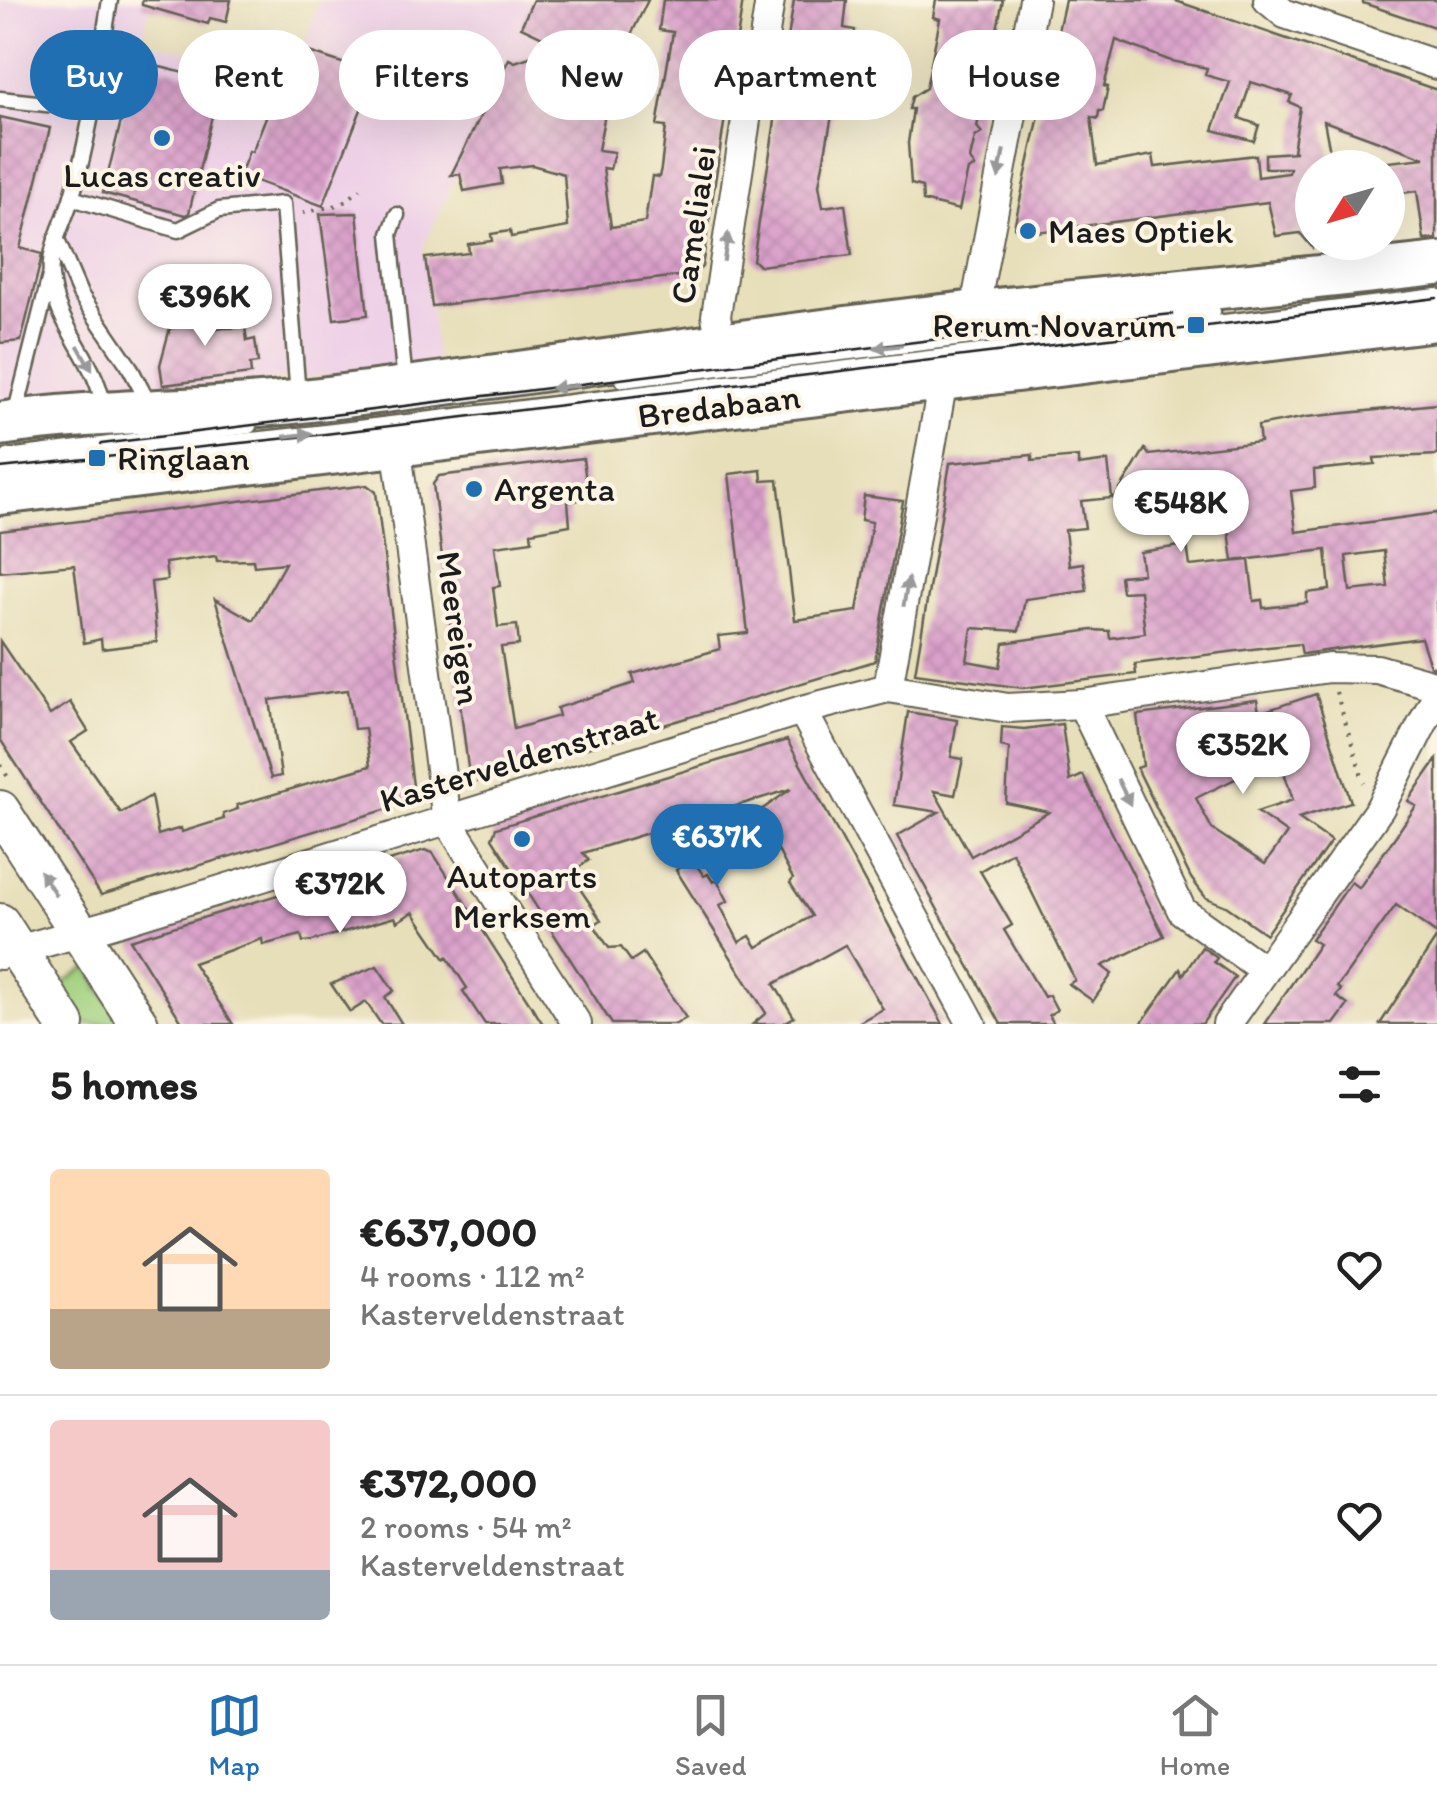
<!DOCTYPE html>
<html lang="en">
<head>
<meta charset="utf-8">
<style>
	:root { --surface:#fff; --page:#f2f2f2; --text:#222; --muted:#767676; --line:#e0e0e0; --accent:#1f6fb2 }
	body { margin:0; font-family:Itim,sans-serif; background:var(--page); color:var(--text); height:100vh; display:flex; flex-direction:column; font-size:38px; white-space:nowrap }
	* { box-sizing:border-box; margin:0 }
	p { font-size:32px; color:var(--muted) }
	.icon { flex:none; width:55px; height:55px; fill:none; stroke:currentColor; stroke-width:2; stroke-linecap:round; stroke-linejoin:round }
	.map { position:relative; height:1024px; overflow:hidden }
	.sheet { display:flex; flex-direction:column; background:var(--surface); flex:1 }
	.sheet>* { flex:none }
	.top-card { position:absolute; left:30px; top:30px; width:1378px; height:90px; display:flex; gap:20px }
	.needle { width:65px; rotate:233deg }
	.controls { position:absolute; left:1295px; top:150px; display:grid; gap:20px }
	.controls a { display:grid; place-items:center; width:110px; height:110px; border-radius:50%; background:var(--surface); box-shadow:0 10px 40px #0002; font-size:50px }
	.price { position:absolute; translate:-50% -85px; padding:0 22px; border-radius:35px; background:#fff; color:#222; font-size:32px; line-height:65px; filter:drop-shadow(0 2px 5px #0008) }
	.price::after { content:''; position:absolute; left:50%; top:60px; width:30px; height:22px; margin-left:-15px; background:inherit; clip-path:polygon(0 0,100% 0,50% 100%) }
	.price.current { background:var(--accent); color:#fff }
	ul { padding:0; list-style:none }
	li { display:flex; align-items:center; gap:30px; height:250px; padding:0 50px }
	li+li { border-top:2px solid var(--line) }
	li span { display:grid; place-items:center; flex:none; width:280px; height:200px; border-radius:10px; color:#555 }
	li>.icon { margin-inline-start:auto }
	span .icon { width:120px; height:120px; fill:#fffc; stroke-width:1 }
	li b { font-size:42px }
	h2 { display:flex; justify-content:space-between; align-items:center; height:120px; padding:0 50px; font-size:42px }
	.chip { padding:0 35px; border-radius:45px; background:var(--surface); box-shadow:0 10px 40px #0002; font-size:35px; line-height:90px }
	.chip.current { background:var(--accent); color:#fff }
	.dock { display:flex; justify-content:space-around; align-items:center; height:140px; border-top:2px solid var(--line); background:var(--surface); font-size:28px; color:var(--muted) }
	.dock a { display:grid; justify-items:center; gap:5px }
	.dock .current { color:var(--accent) }
	.map>svg:first-child { display:block }
	.built { fill:#eed0e7 }
	.grass { fill:url(#grass-tufts); stroke:#60774e; stroke-width:2.5 }
	.building { fill:url(#building-cross-hatch); fill-rule:evenodd }
	.lines { fill:none; stroke-linecap:round; stroke-linejoin:round }
	.lane-casing { stroke:#636053; stroke-width:19 }
	.street-casing { stroke:#636053; stroke-width:32 }
	.secondary-casing { stroke:#636053; stroke-width:42 }
	.primary-casing { stroke:#636053; stroke-width:48 }
	.path { stroke:#636053; stroke-width:4; stroke-dasharray:2.5 8; stroke-linecap:butt }
	.lane { stroke:#fff; stroke-width:14 }
	.street { stroke:#fff; stroke-width:28 }
	.secondary { stroke:#fff; stroke-width:38 }
	.primary { stroke:#fff; stroke-width:42 }
	.tram { stroke:#1c1c1c; stroke-width:2.5 }
	.oneway { fill:#999 }
	.poi-dot { fill:#1f6fb2; stroke:#fcf5e5; stroke-width:4 }
	.labels { text-anchor:middle; dominant-baseline:central; stroke-width:8; stroke-linejoin:round; paint-order:stroke }
	.poi-label { font-size:35px; fill:#1c1c1c; stroke:#fcf5e5; text-anchor:start }
	.street-label { font-size:35px; fill:#1c1c1c; stroke:#fcf5e5 }
</style>
</head>
<body>
<div class="map">
<svg width="1437" height="1024" viewBox="0 0 1437 1024">
	<defs>
		<pattern id="grass-tufts" width="24" height="20" patternUnits="userSpaceOnUse" patternTransform="scale(2.5)"><rect width="24" height="20" fill="#a3d280"/><path d="M3 7l-1-3M5 7V3M7 7l1-3M15 17l-1-3M17 17v-4M19 17l1-3" fill="none" stroke="#8cb46e"/></pattern>
		<pattern id="building-cross-hatch" width="8" height="8" patternUnits="userSpaceOnUse" patternTransform="scale(2.5)"><rect width="8" height="8" fill="#daa0ca"/><path d="M0 0l8 8M0 8l8-8" fill="none" stroke="#ba89ad"/></pattern>
	</defs>
	<rect width="100%" height="100%" fill="#fcf5e5"/>
	<filter id="ink" filterUnits="userSpaceOnUse"><feTurbulence type="fractalNoise" baseFrequency=".01" numOctaves="2"/><feDisplacementMap in="SourceGraphic" scale="20" xChannelSelector="R" yChannelSelector="G"/><feConvolveMatrix kernelMatrix="1 2 1 2 8 2 1 2 1" color-interpolation-filters="sRGB"/></filter>
	<filter id="wash" filterUnits="userSpaceOnUse"><feTurbulence type="fractalNoise" baseFrequency=".0048" numOctaves="4" result="noise"/><feDisplacementMap in="SourceGraphic" scale="40" xChannelSelector="R" yChannelSelector="G"/><feGaussianBlur stdDeviation="2.25" result="paint"/><feColorMatrix in="noise" values="0 0 0 0 0 0 0 0 0 0 0 0 0 0 0 0 0 1.4 0 .05"/><feComposite in="paint" operator="in"/></filter>
	<g filter="url(#wash)">
		<rect width="100%" height="100%" fill="#e7dfba"/>
		<polygon class="built" points="0,0 151,0 142,41 252,66 261,35 304,49 318,0 649,0 564,176 524,163 523,167 457,175 423,247 437,366 0,403"/>
		<polygon class="grass" points="87,968 123,1024 84,1024 59,986"/>
		<g id="blocks">
			<g class="building">
				<polygon points="142,0 231,0 226,22 210,18 208,24 142,5"/>
				<polygon points="533,0 648,0 601,97 608,98 598,150 614,152 610,169 603,168 611,227 645,222 652,176 659,177 661,168 666,127 657,126 673,32 659,30 663,0 743,0 702,267 695,274 432,306 425,258 469,253 468,244 492,241 491,234 510,231 511,237 568,227 564,174 532,165 500,169 502,184 464,191 460,174 451,175 509,59 515,62 562,46 521,27"/>
				<polygon points="794,0 847,0 844,28 855,30 849,98 840,96 839,105 834,105 819,185 823,207 845,204 852,255 759,266 753,260"/>
				<polygon points="936,0 1003,0 977,127 982,133 975,137 970,159 975,167 968,170 959,210 923,201 922,187 911,184 908,143 913,109 909,109 912,97 926,88 940,19 933,17"/>
				<path d="M1065,0h108l264,90v149l-13,1 -7,-49 -23,3 -6,-9v-23l37,-4 -101,-37 9,47h-21v79l-12,-14 -24,3 -8,-34 -247,32 -7,-7zM1116,40l55,21 36,7 -2,7 25,7 -17,48 41,11 5,-16 -20,-7 12,-36 41,13 -3,7 11,5 -7,44 3,1 -31,2v14h25l-1,5 -31,4 -2,-22 -101,12 -2,-12 -56,10 -6,-48 7,2 1,-8h4l5,-24 -4,-1z"/>
				<polygon points="1363,0 1437,0 1437,28 1363,3"/>
				<polygon points="294,47 375,74 323,206 240,175 249,151 252,152"/>
				<polygon points="136,61 220,82 189,213 185,215 103,193"/>
				<polygon points="0,117 50,128 20,248 42,254 40,264 21,341 0,343"/>
				<polygon points="357,213 368,315 334,319 320,214"/>
				<polygon points="202,298 206,329 245,327 247,341 255,339 258,363 250,364 251,374 163,385 160,365 170,328 182,326 177,303"/>
				<path d="M1437,404v51l-63,3 1,6 -61,6 1,18 -24,3 5,41 141,-19v155l-7,-2 -9,-28 -119,16 -2,-10 -32,3 -133,17 1,10 -113,14 -108,-15 35,-210 82,-8v6l46,-4v8l30,-4 4,37 -31,3 4,27 -20,2 4,35 14,-2 4,28 -62,8 -6,32 -47,-3 -5,33 33,6 4,-24 88,-13 17,1 1,7 35,-5 -5,-42 -18,1 -2,-16 23,-2 -3,-22 47,-7 3,21 59,-6 5,41 8,-1 1,8 44,-5v-10l23,-3 -4,-40 -93,11 -8,-61 -62,10 -2,-4 -16,2 -1,-14 -29,4 30,-49 4,6 111,-13 -2,-16 49,-9zM1384,551l4,36 -38,4 -4,-35z"/>
				<polygon points="583,458 588,498 568,502 570,525 531,532 532,541 495,546 500,586 493,587 498,627 517,625 519,645 501,647 514,729 559,716 557,708 635,683 632,674 720,649 718,636 748,633 729,474 761,470 762,481 778,480 795,620 857,611 872,522 861,520 864,496 903,501 875,661 478,781 476,775 469,776 433,484 439,476"/>
				<polygon points="367,485 376,492 414,794 408,803 101,895 0,739 0,641 50,715 70,702 88,731 71,742 121,813 151,796 158,835 181,828 182,832 224,819 223,814 238,809 237,805 370,766 365,728 354,729 348,690 270,700 281,776 271,778 215,599 253,620 285,563 254,566 253,560 217,561 216,556 165,563 167,580 151,582 157,642 102,649 101,639 84,643 74,565 0,572 0,531"/>
				<path d="M1316,694l35,108 -53,16 33,23 -65,93 -40,-28 -20,-8 -15,-20 -54,-110 6,-2 -6,-51 120,-15 2,13zM1270,729l23,71 -36,12 30,21 -22,31 -53,-35 -16,-31 47,-23 -13,-36 8,-2v-4z"/>
				<polygon points="908,712 957,720 951,757 963,759 955,795 934,791 971,856 1049,812 1006,803 1009,748 1001,746 1002,727 1024,729 1062,724 1070,781 1083,775 1164,936 1102,966 1112,974 1093,1001 1069,984 1075,980 1012,852 980,871 1012,925 1004,930 1044,997 1049,995 1057,1010 1049,1015 1054,1024 1001,1024 897,836 939,812 894,805"/>
				<polygon points="787,740 943,1024 856,1024 883,1009 845,945 774,984 794,1017 782,1024 753,1024 766,1013 676,870 692,859 704,876 708,874 713,882 717,880 728,901 720,905 739,942 750,936 757,947 812,916 790,883 793,879 772,839 770,840 754,815 791,789 583,853 589,860 570,874 601,920 594,925 609,948 621,947 631,961 643,953 686,1018 676,1024 612,1024 492,838 496,828"/>
				<polygon points="1437,759 1437,934 1396,905 1337,987 1341,990 1336,996 1348,1005 1334,1024 1264,1024 1319,944 1311,939 1331,911 1351,882 1359,888 1397,834 1416,806 1408,801"/>
				<polygon points="425,850 433,853 543,1024 485,1024 463,991 467,988 447,957 445,959 413,912 397,922 395,917 312,941 303,942 301,935 263,945 262,939 193,963 233,1024 183,1024 130,940"/>
				<polygon points="1437,937 1437,1024 1380,1024"/>
				<polygon points="1202,947 1217,958 1214,962 1235,977 1202,1024 1141,1024 1180,969 1183,975"/>
				<polygon points="377,966 394,991 385,997 402,1024 381,1024 366,1002 350,1012 331,984"/>
			</g>
		</g>
	</g>
	<g filter="url(#ink)">
		<use href="#blocks" fill-opacity="0" stroke="#636053" stroke-width="2.5"/>
		<g class="lines">
			<defs>
				<g id="lane">
					<polyline points="0,99 92,109"/>
					<polyline points="72,198 178,230 219,210 283,204 298,396"/>
					<polyline points="397,215 390,234 405,382"/>
					<polyline points="56,238 80,294 129,366 150,406"/>
					<polyline points="623,380 988,335 1213,312"/>
					<path d="M104,410c-6,-50 -49,-83 -53,-134 -3,-29 14,-54 21,-80 19,-64 27,-131 38,-196"/>
					<polyline points="15,415 50,276"/>
					<polyline points="8,457 249,426"/>
					<polyline points="0,467 317,433 1437,296"/>
				</g>
				<g id="street">
					<polyline points="1268,0 1285,14 1437,65"/>
					<polyline points="974,313 1034,0"/>
					<polyline points="721,344 716,316 750,94 758,78 770,0"/>
					<polyline points="396,444 447,820 577,1024"/>
					<polyline points="888,688 943,380"/>
					<polyline points="1082,704 1182,911 1264,970"/>
					<polyline points="802,710 972,1024"/>
					<polyline points="0,955 114,923 802,710 888,688 1008,708 1082,704 1329,668 1377,669 1437,686"/>
					<polyline points="1227,1024 1380,808 1437,695"/>
				</g>
				<g id="secondary">
					<polyline points="0,810 139,1024"/>
					<polyline points="0,923 65,1024"/>
				</g>
				<g id="primary">
					<path d="M0,424c100,-15 201,-11 302,-23 208,-24 415,-58 623,-83 170,-20 341,-34 512,-54"/>
					<polyline points="0,493 1437,319"/>
				</g>
			</defs>
			<use href="#lane" class="lane-casing"/>
			<use href="#street" class="street-casing"/>
			<use href="#secondary" class="secondary-casing"/>
			<use href="#primary" class="primary-casing"/>
			<g class="path">
				<polyline points="303,213 342,204 361,189"/>
				<polyline points="1336,692 1364,783"/>
				<polyline points="0,765 10,780"/>
			</g>
			<use href="#lane" class="lane"/>
			<use href="#street" class="street"/>
			<use href="#secondary" class="secondary"/>
			<use href="#primary" class="primary"/>
			<g class="tram">
				<polyline points="101,444 987,333 1173,314"/>
				<polyline points="0,468 317,435 1437,298"/>
			</g>
		</g>
		<defs><path id="oneway-solid" d="M-6-.8H1V-3.2L6.5 0L1 3.2V.8H-6Z" transform="scale(2.5)"/></defs>
		<g class="oneway">
			<use href="#oneway-solid" transform="translate(1001 164) rotate(101)"/>
			<use href="#oneway-solid" transform="translate(726 247) rotate(-81)"/>
			<use href="#oneway-solid" transform="translate(888 347) rotate(173)"/>
			<use href="#oneway-solid" transform="translate(85 358) rotate(60)"/>
			<use href="#oneway-solid" transform="translate(565 387) rotate(173)"/>
			<use href="#oneway-solid" transform="translate(298 435) rotate(-7)"/>
			<use href="#oneway-solid" transform="translate(906 592) rotate(-80)"/>
			<use href="#oneway-solid" transform="translate(1124 792) rotate(64)"/>
			<use href="#oneway-solid" transform="translate(48 883) rotate(-123)"/>
		</g>
	</g>
	<g class="poi-dot">
		<circle cx="162" cy="138" r="10"/>
		<circle cx="1028" cy="231" r="10"/>
		<rect x="1186" y="315" width="20" height="20" rx="5"/>
		<rect x="87" y="448" width="20" height="20" rx="5"/>
		<circle cx="474" cy="489" r="10"/>
		<circle cx="522" cy="839" r="10"/>
	</g>
	<g class="labels">
		<g class="poi-label">
			<text x="162" y="175" text-anchor="middle">Lucas creativ</text>
			<text x="1048" y="231">Maes Optiek</text>
			<text x="1176" y="325" text-anchor="end">Rerum Novarum</text>
			<text x="117" y="458">Ringlaan</text>
			<text x="494" y="489">Argenta</text>
			<text x="522" y="876" text-anchor="middle">Autoparts<tspan x="522" dy="40">Merksem</tspan></text>
		</g>
		<g class="street-label">
			<text transform="translate(693 225) rotate(-82)">Camelialei</text>
			<text transform="translate(719 406) rotate(-7)">Bredabaan</text>
			<text transform="translate(459 628) rotate(82)">Meereigen</text>
			<text transform="translate(519 759) rotate(-17)">Kasterveldenstraat</text>
		</g>
	</g>
</svg>
<div class="controls">
<a><svg class="needle" viewBox="-14 -14 28 28"><path d="M0-13l5 13h-10z" fill="#e53935"/><path d="M0 13l5-13h-10z" fill="#767676"/></svg></a>
</div>
<b class="price" style="left:205px;top:349px">€396K</b>
<b class="price" style="left:1181px;top:555px">€548K</b>
<b class="price" style="left:1243px;top:797px">€352K</b>
<b class="price current" style="left:717px;top:889px">€637K</b>
<b class="price" style="left:340px;top:936px">€372K</b>
<div class="top-card">
<a class="chip current">Buy</a>
<a class="chip">Rent</a>
<a class="chip">Filters</a>
<a class="chip">New</a>
<a class="chip">Apartment</a>
<a class="chip">House</a>
</div>
</div>
<section class="sheet">
<h2>5 homes<svg class="icon" aria-label="filters" viewBox="0 0 24 24"><path d="M4 7h16M4 17h16"/><circle cx="9" cy="7" r="2"/><circle cx="15" cy="17" r="2"/></svg></h2>
<ul>
<li><span style="background:linear-gradient(#ffd9b3 70%,#b9a48a 0)"><svg class="icon" aria-label="home" viewBox="0 0 24 24"><path d="M3 11l9-7 9 7M6 9v11h12V9"/></svg></span><div><b>€637,000</b><p>4 rooms · 112 m²</p><p>Kasterveldenstraat</p></div><svg class="icon" aria-label="heart" viewBox="0 0 24 24"><path d="M12 20l-8-8c-3-5 5-10 8-4 3-6 11-1 8 4z"/></svg></li>
<li><span style="background:linear-gradient(#f6c9c9 75%,#9aa5b1 0)"><svg class="icon" aria-label="home" viewBox="0 0 24 24"><path d="M3 11l9-7 9 7M6 9v11h12V9"/></svg></span><div><b>€372,000</b><p>2 rooms · 54 m²</p><p>Kasterveldenstraat</p></div><svg class="icon" aria-label="heart" viewBox="0 0 24 24"><path d="M12 20l-8-8c-3-5 5-10 8-4 3-6 11-1 8 4z"/></svg></li>
</ul>
</section>
<nav class="dock">
<a class="current"><svg class="icon" aria-label="map" viewBox="0 0 24 24"><path d="M3 6l6-2 6 2 6-2v14l-6 2-6-2-6 2zM9 4v14M15 6v14"/></svg>Map</a>
<a><svg class="icon" aria-label="saved" viewBox="0 0 24 24"><path d="M7 4h10v16l-5-4-5 4z"/></svg>Saved</a>
<a><svg class="icon" aria-label="home" viewBox="0 0 24 24"><path d="M3 11l9-7 9 7M6 9v11h12V9"/></svg>Home</a>
</nav>
</body>
</html>
